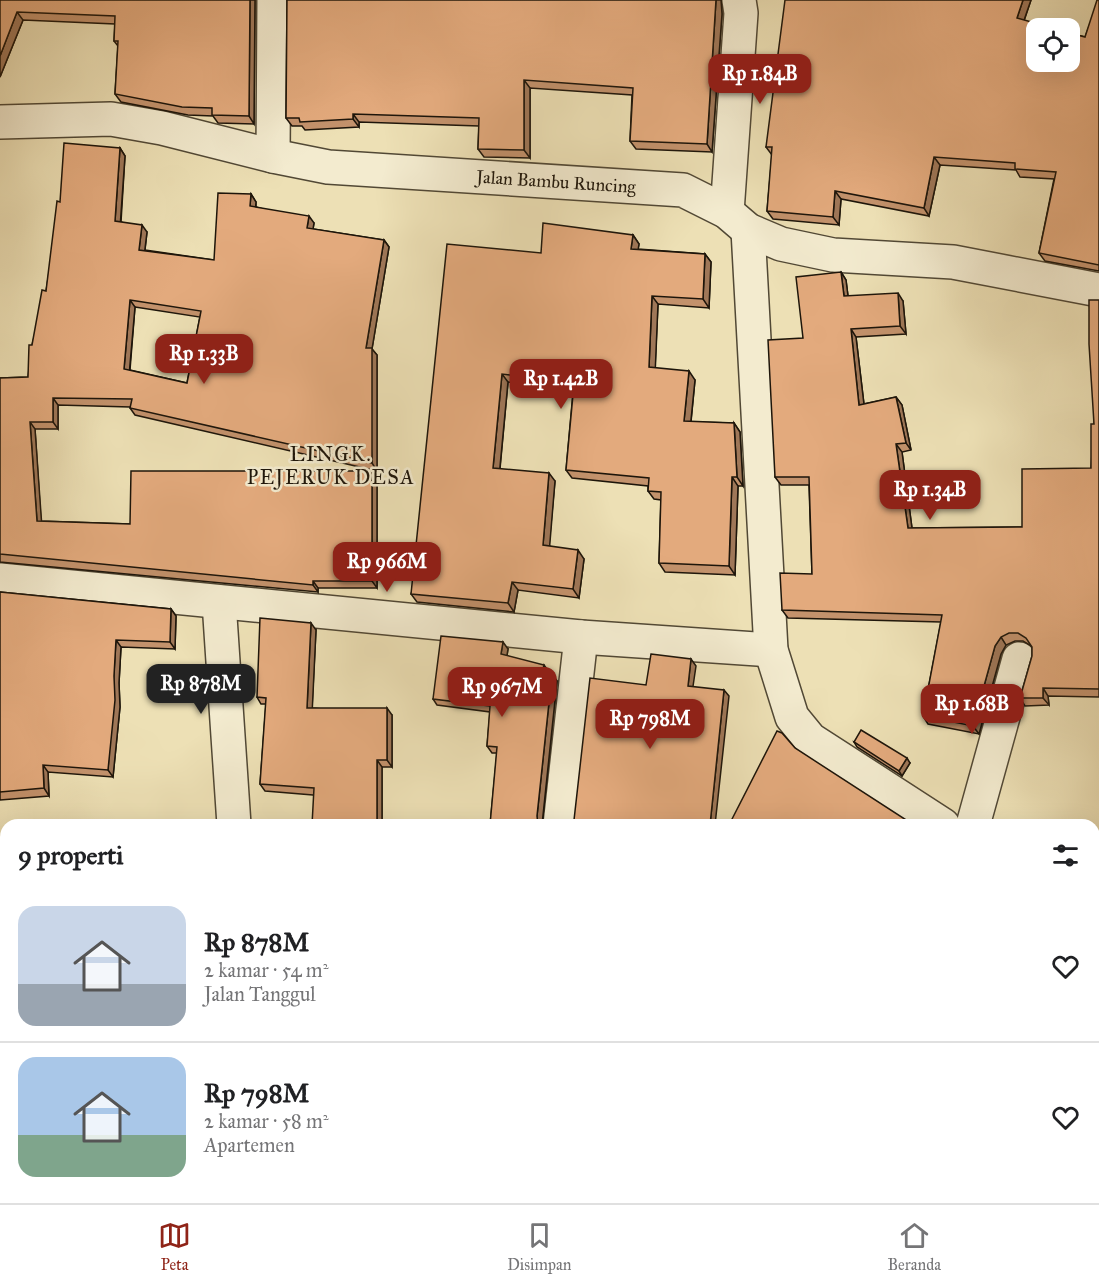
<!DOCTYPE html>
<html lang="id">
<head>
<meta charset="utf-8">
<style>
	:root { --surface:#fff; --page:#f2f2f2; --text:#202124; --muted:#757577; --line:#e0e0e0; --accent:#8f2418 }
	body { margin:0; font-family:"IM FELL Great Primer",serif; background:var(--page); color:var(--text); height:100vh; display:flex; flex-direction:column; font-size:22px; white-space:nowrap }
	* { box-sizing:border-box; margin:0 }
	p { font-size:20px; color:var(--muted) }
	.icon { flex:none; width:33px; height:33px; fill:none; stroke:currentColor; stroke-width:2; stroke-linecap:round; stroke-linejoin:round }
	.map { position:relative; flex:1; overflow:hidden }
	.sheet { position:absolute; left:0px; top:819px; width:1100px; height:384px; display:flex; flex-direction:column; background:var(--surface); border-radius:18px 18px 0 0; box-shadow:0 6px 24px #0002 }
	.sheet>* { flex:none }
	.tools { position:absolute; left:1026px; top:18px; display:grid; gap:12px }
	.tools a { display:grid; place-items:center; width:54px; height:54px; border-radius:12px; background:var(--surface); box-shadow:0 6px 24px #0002; font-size:30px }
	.price { position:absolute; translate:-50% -51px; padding:0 14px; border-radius:12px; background:var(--accent); color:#fff; font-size:20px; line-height:39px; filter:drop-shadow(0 2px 3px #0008) }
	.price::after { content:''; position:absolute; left:50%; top:36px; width:18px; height:14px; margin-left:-9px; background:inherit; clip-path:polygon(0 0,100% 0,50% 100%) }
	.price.current { background:#222; color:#fff }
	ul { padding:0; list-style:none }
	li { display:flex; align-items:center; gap:18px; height:150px; padding:0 18px }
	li+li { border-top:2px solid var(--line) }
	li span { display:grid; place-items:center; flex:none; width:168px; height:120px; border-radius:18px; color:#555 }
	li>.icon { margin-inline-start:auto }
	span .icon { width:72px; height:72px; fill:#fffc; stroke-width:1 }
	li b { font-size:26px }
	h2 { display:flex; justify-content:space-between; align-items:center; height:72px; padding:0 18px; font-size:26px }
	.dock { display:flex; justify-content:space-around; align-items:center; height:84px; border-top:2px solid var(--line); background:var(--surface); font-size:16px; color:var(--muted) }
	.dock a { display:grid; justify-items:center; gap:3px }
	.dock .current { color:var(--accent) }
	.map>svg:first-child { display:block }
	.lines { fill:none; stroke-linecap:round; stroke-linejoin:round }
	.river { stroke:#9fbab9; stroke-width:76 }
	.minor-casing { stroke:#514835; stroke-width:36 }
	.minor { stroke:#f3ebcf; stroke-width:33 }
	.wall { fill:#c3926c; stroke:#1d150a; stroke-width:1.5; fill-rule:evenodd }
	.shaded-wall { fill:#9f7758; stroke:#1d150a; stroke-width:1.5 }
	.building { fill:#e3aa7d; stroke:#1d150a; stroke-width:1.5; fill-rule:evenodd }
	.labels { text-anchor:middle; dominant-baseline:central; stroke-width:5; stroke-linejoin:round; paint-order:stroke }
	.street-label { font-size:18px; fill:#1d150a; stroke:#f3ebcf }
	.neighbourhood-label { font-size:20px; letter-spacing:1.5px; fill:#1d150a; stroke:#f3ebcf }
</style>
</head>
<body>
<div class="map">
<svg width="1099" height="1203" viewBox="0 0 1099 1203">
	<rect width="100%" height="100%" fill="#ede0b5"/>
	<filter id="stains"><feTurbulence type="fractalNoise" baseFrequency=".00333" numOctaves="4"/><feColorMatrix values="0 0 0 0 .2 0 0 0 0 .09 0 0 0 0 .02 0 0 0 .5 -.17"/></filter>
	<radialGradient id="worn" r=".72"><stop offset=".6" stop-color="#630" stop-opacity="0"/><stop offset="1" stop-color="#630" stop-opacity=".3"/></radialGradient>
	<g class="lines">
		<g class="river">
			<polyline points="0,1096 6,1100"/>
			<polyline points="1094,1101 1099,1097"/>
			<polyline points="153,1197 162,1203"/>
			<polyline points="924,1203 934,1197"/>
		</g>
		<defs>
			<g id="minor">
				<path id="s1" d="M0,122l111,-3 51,9 111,28 55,11 355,23 44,22 21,18 33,14 52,11 120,7 146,28"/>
				<polyline points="273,156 274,0"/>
				<polyline points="727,212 741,13 739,0"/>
				<polyline points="748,230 771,650 792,717 810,739 943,825"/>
				<polyline points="0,580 581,637 771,650"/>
				<polyline points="219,602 234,825"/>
				<polyline points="560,825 581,637"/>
				<polyline points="973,825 1019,659"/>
				<polyline points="1094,894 1099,890"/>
				<polyline points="1094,968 1099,982"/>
				<polyline points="0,992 6,998"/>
			</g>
		</defs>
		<use href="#minor" class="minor-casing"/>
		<use href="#minor" class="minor"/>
	</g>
	<g class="wall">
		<polygon points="0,0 255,0 254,124 218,123 213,116 188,115 121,102 115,94 118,46 114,41 115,24 23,20 0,77"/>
		<polygon points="287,0 721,0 722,14 712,152 636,149 630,141 632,95 530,88 530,158 484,157 478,149 479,126 359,122 359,127 305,130 302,126 292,126 286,118"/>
		<polygon points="1031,0 1024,21 1085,37 1099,0 1099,271 1045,261 1039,253 1054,179 1020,177 1016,170 940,165 929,216 841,199 839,225 773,219 767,211 772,155 766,147"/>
		<path d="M120,148l5,8 -4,66 26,10 -2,18 69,10 37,-66 5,8v5l58,16 -1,6 71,11 5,7 -17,102 5,6v116l-242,-56 -5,-7v-1l-72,-2v24h-23l6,92 89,3 242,-53 5,7v110h-59v4l-318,-30v-184l28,-1 4,-32 14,-54 14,-89zM135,307l65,10 -13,66 -57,-13z"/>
		<polygon points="633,235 639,244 638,249 705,254 711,262 709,308 658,304 655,368 695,380 691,422 734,423 740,432 743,486 738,486 735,575 665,572 659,563 661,500 654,499 648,491 648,486 572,478 566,470 573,392 508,382 500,469 555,481 549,546 584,559 579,598 518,590 514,612 417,602 411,594 541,253"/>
		<polygon points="841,272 846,280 848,296 903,301 906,334 856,337 864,404 896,397 902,405 911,450 902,452 912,528 1022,527 1091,468 1094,424 1099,300 1099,697 1048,696 1049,705 1025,706 1020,698 1032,656 1032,647 1030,645 1023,641 1015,641 1006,645 1001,654 979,734 928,724 923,716 941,622 788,618 782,610 812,574 809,485 781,485 775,477 803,338"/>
		<polygon points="0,592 171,609 176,616 175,649 121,647 119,683 120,707 113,777 48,772 49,796 0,800"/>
		<polygon points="316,630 312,708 392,715 392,767 382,767 382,825 313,795 265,791 260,784 266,704 261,704 257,697"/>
		<polygon points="508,649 507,656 549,672 548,674 552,674 557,681 542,825 490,825 497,753 492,753 487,746 490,712 437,705 433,699"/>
		<polygon points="854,742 910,763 902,776 857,747"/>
	</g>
	<g class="shaded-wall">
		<polygon points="250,0 255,0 254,124 249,116"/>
		<polygon points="716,0 721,0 722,14 712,152 707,144"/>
		<polygon points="1023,0 1031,0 1022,26 1017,18"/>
		<polygon points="17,12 23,20 0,77 0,56"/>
		<polygon points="524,80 530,88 530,158 524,150"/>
		<polygon points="353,114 359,122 359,127 353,119"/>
		<polygon points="120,148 125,156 120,228 115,221"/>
		<polygon points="934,157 940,165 929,216 924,208"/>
		<polygon points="835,191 841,199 839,225 833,217"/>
		<polygon points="251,194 256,202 255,213 250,206"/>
		<polygon points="309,216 314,223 312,235 307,228"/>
		<polygon points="142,225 147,232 144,257 139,250"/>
		<polygon points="633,235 639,244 637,257 631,249"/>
		<polygon points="384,240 389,247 372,349 377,355 377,471 372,463 366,348"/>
		<polygon points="705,254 711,262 709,308 703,299"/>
		<polygon points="841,272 846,280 849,304 844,296"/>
		<polygon points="898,293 903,301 906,334 900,326"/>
		<polygon points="652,296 658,304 655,376 649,367"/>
		<polygon points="130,300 135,307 129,376 124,369"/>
		<polygon points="851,329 856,337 865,413 859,405"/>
		<polygon points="689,371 695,380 690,430 684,421"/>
		<polygon points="502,374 508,382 499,477 493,468"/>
		<polygon points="896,397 902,405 911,450 906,443"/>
		<polygon points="53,398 58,405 58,429 53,422"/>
		<polygon points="30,422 35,429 42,528 37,521"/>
		<polygon points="734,423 740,432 743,486 737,477"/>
		<polygon points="896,444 902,452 913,536 908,528"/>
		<polygon points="372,471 377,478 377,588 372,581"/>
		<polygon points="549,473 555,481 549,554 543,545"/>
		<polygon points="732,477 738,486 735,575 729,566"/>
		<polygon points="578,550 584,559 579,598 573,589"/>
		<polygon points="313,581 318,588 318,592 313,585"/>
		<polygon points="512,582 518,590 514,612 508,603"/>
		<polygon points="171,609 176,616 175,649 170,642"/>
		<polygon points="311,623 316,630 312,715 307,708"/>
		<polygon points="1001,637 1006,645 1001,654 979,734 973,726 995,646"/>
		<polygon points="116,640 121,647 119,683 120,707 113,777 108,770"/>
		<polygon points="503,642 508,649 506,661 501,654"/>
		<polygon points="691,659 696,666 692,693 688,686"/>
		<polygon points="544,665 549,672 547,680 542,673"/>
		<polygon points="552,674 557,681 542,825 538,825 537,816"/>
		<polygon points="1043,688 1048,696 1049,705 1043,698"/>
		<polygon points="724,690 729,696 715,825 710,825"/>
		<polygon points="387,708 392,715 392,767 387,760"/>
		<polygon points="907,758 910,763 902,776 899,771"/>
		<polygon points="377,760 382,767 382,825 377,825"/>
		<polygon points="43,765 48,772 49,796 44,788"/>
	</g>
	<g class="building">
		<polygon points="0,0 250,0 249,116 212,115 212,108 182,107 115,94 118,41 114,41 115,16 17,12 0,56"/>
		<polygon points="287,0 716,0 707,144 630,141 633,88 524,80 524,150 478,149 479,118 353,114 353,119 300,122 299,118 286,118"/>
		<polygon points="785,0 1023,0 1017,18 1053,28 1036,28 1036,62 1070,62 1070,33 1085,37 1097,0 1099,0 1099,265 1039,253 1056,172 1015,169 1015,163 934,157 924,208 835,191 833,217 767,211 772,147 766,147"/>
		<path d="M64,143l56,5 -5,73 27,4 -3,25 75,10 4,-67 33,1 -1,12 59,10 -2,12 77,12 -18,108h6v115l-242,-55 2,-9 -79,-1v24h-23l7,99 93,3 1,-53h241v110h-59v4l-313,-31v-176l28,-1 1,-32h3l10,-55 4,1 11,-90 3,1zM130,300l71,11 -14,72 -63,-14z"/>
		<polygon points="543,223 633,235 631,249 705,254 703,299 652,296 649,367 689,371 684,421 734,423 737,477 732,477 729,566 659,563 661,492 648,491 649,478 566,470 574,384 502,374 493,468 549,473 543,545 578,550 573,589 512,582 508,603 411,594 447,244 541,253"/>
		<polygon points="841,272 844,296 898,293 900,326 851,329 859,405 896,397 906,443 896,444 908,528 1022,527 1022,469 1091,468 1091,424 1094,424 1089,344 1089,300 1099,300 1099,689 1043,688 1043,698 1020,698 1032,656 1032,647 1026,638 1018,633 1009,633 1001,637 995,646 973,726 923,716 942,615 782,610 780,573 812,574 809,477 775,477 768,340 803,338 796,277"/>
		<polygon points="0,592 171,609 170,642 116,640 114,676 115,700 108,770 43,765 44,788 0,792"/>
		<polygon points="260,618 311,623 307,708 387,708 387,760 377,760 377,825 312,825 314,788 260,784 266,698 257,697"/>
		<polygon points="441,636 503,642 501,654 544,665 542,673 552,674 537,816 538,825 490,825 497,747 487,746 490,706 433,699"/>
		<polygon points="651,654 691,659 688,686 724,690 710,825 572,825 574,820 590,678 646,685"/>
		<polygon points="861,730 907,758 899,771 854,742"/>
		<polygon points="777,731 782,733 795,748 914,825 729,825"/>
	</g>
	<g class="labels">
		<g class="street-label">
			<text stroke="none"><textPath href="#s1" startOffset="562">Jalan Bambu Runcing</textPath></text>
		</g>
		<g class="neighbourhood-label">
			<text x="331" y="454">LINGK.<tspan x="331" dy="23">PEJERUK DESA</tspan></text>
		</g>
	</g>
	<rect width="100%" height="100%" filter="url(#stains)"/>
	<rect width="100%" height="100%" fill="url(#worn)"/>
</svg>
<div class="tools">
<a><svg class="icon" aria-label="locate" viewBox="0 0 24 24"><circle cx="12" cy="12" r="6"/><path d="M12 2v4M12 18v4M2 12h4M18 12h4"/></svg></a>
</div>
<b class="price" style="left:760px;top:105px">Rp 1.84B</b>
<b class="price" style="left:204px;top:385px">Rp 1.33B</b>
<b class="price" style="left:561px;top:410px">Rp 1.42B</b>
<b class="price" style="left:930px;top:521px">Rp 1.34B</b>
<b class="price" style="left:387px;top:593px">Rp 966M</b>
<b class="price current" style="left:201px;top:715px">Rp 878M</b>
<b class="price" style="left:502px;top:718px">Rp 967M</b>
<b class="price" style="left:972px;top:735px">Rp 1.68B</b>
<b class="price" style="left:650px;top:750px">Rp 798M</b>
<section class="sheet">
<h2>9 properti<svg class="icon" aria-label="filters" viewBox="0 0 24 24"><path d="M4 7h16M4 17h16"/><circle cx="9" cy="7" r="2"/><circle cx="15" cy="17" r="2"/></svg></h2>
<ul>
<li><span style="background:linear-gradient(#c9d6e8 65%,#9aa5b1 0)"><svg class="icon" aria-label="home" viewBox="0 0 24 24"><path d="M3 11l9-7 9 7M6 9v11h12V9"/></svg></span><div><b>Rp 878M</b><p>2 kamar · 54 m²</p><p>Jalan Tanggul</p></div><svg class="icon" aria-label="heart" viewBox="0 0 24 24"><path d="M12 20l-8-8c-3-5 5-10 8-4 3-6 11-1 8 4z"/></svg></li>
<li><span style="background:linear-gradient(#a9c7e8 65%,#7fa58c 0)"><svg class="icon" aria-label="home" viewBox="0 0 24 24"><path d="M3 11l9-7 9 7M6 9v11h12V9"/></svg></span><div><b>Rp 798M</b><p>2 kamar · 58 m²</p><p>Apartemen</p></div><svg class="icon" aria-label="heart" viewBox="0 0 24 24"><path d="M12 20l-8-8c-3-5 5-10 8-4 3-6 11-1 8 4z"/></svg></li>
</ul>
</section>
</div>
<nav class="dock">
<a class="current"><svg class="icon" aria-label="map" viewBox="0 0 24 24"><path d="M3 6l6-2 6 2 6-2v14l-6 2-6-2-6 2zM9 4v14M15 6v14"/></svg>Peta</a>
<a><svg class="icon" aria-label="saved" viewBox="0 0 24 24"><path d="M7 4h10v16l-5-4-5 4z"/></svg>Disimpan</a>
<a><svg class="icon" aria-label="home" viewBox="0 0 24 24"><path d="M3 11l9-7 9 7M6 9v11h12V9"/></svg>Beranda</a>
</nav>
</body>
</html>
